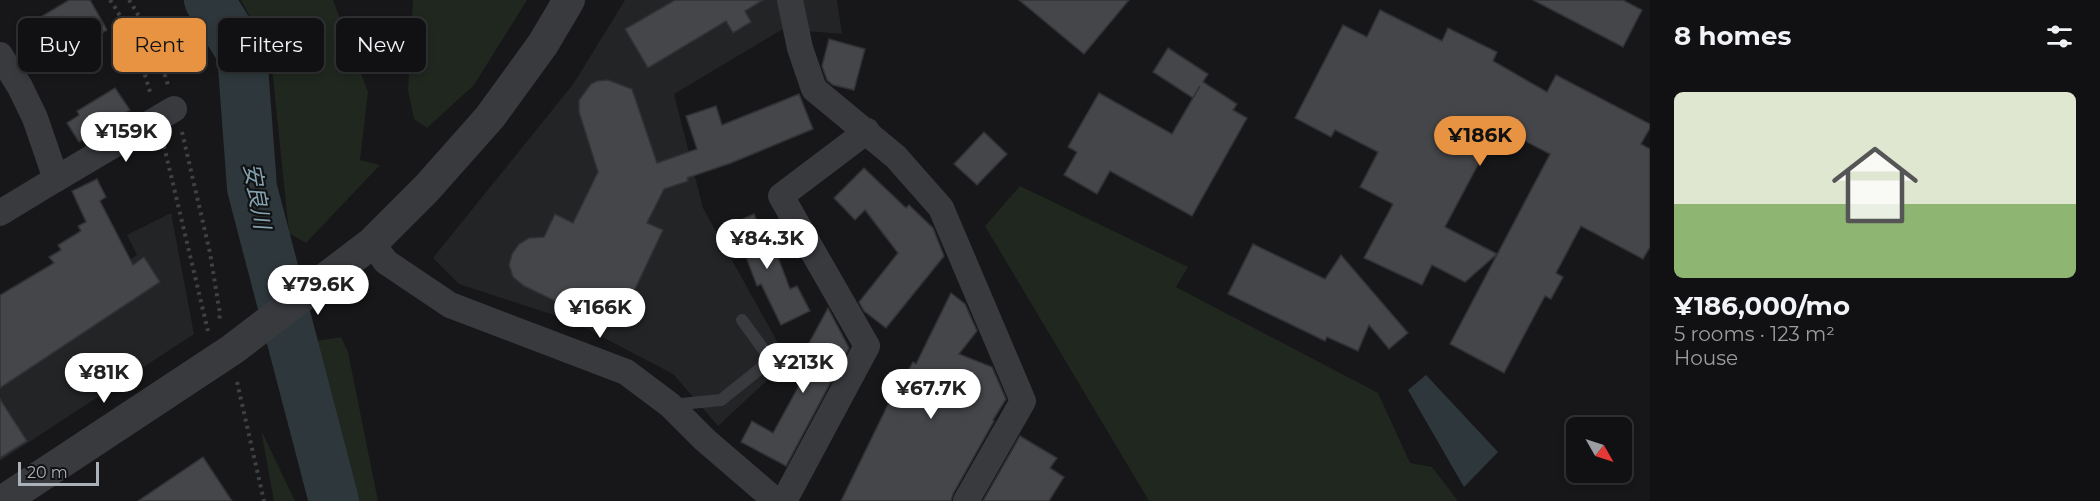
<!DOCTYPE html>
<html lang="en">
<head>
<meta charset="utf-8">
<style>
	:root { --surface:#111113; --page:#1e1f21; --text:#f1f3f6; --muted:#9c9da0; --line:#303133; --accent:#e79341 }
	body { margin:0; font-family:Montserrat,"Noto Sans JP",sans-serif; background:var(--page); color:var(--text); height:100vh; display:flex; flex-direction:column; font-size:22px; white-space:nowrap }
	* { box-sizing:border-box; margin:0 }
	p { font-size:20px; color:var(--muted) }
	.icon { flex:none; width:33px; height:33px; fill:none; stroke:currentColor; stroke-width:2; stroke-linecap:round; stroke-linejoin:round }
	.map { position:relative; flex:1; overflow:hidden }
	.details { display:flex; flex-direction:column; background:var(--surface); width:450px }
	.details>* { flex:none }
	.hud { position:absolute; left:18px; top:18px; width:570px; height:54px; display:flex; gap:12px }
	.needle { width:39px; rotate:129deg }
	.controls { position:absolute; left:1566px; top:417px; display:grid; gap:12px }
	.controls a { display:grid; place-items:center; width:66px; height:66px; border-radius:9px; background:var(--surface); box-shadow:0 3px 9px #0003,0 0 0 2px var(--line); font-size:30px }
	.scale { position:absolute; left:18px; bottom:15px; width:81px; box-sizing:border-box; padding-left:6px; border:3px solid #aab1b8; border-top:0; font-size:16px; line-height:21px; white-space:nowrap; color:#aab1b8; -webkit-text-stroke:4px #121214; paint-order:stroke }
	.price { position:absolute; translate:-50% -51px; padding:0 14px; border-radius:21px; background:#fff; color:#222; font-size:20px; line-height:39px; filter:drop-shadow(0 2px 3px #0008) }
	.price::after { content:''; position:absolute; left:50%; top:36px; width:18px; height:14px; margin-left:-9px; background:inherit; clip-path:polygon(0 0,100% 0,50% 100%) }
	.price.on { background:var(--accent); color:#111 }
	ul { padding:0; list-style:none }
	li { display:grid; align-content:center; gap:12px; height:318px; padding:0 24px }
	li span { display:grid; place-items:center; height:186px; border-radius:9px; color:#555 }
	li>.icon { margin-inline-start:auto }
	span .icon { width:108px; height:108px; fill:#fffc; stroke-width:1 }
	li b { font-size:26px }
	h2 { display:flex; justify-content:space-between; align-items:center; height:72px; padding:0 24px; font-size:26px }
	.chip { padding:0 21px; border-radius:9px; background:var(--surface); box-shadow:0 3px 9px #0003,0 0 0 2px var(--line); font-size:21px; line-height:54px }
	.chip.on { background:var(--accent); color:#111 }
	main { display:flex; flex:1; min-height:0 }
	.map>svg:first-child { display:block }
	.built { fill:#232426 }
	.green { fill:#1f271f }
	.water { fill:#2e383c }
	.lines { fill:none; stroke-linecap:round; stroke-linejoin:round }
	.river { stroke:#2e383c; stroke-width:50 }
	.building { fill:#444649; stroke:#313235; stroke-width:1.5 }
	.path { stroke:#3e4145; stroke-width:4; stroke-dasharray:3 4.5; stroke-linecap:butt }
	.service { stroke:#383a3e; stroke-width:12 }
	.minor { stroke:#383a3e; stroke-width:26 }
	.tertiary { stroke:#383a3e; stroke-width:32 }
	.labels { text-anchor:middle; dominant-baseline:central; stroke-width:4.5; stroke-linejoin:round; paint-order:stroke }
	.water-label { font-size:22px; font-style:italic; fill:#83a3b1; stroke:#121214 }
</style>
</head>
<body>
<main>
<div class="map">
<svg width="1650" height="501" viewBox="0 0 1650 501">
	<rect width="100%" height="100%" fill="#171719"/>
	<g class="built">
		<polygon points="625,0 837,0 842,34 783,29 674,94 703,208 788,361 718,426 673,374 572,321 459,284 433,258 574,83"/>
		<polygon points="171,213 194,334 0,461 0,345 137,255 127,235"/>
	</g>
	<g class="green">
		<polygon points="241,0 333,0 368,92 360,160 380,165 306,243 289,233 271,58"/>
		<polygon points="413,0 527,0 474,85 427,128 414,119 408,91"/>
		<polygon points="1020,186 1188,267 1176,287 1378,393 1410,463 1432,467 1458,501 1149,501 985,226"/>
		<polygon points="341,337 348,352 378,501 343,501 316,341"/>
		<polygon points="261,430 295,501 274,501"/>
	</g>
	<polygon class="water" points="1426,375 1498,452 1464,487 1408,390"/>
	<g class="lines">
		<polyline class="river" points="209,0 242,53 252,188 334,501"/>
	</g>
	<g class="building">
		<polygon points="69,0 90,0 107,30 41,68 22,35 42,23 39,18"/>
		<polygon points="675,0 763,0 745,11 751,22 733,33 726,21 648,68 625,29"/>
		<polygon points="1019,0 1129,0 1084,54"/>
		<polygon points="1533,0 1623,0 1642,10 1623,47"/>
		<polygon points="1380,10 1442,41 1448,28 1497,52 1493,61 1547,92 1556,75 1650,124 1650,128 1641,144 1650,149 1650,247 1643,259 1581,226 1556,273 1563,277 1551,299 1545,296 1504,373 1450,344 1550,154 1498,127 1445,227 1497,254 1465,282 1432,265 1422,285 1364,258 1393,204 1360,187 1378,152 1335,130 1331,137 1295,118 1343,25 1367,37"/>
		<polygon points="829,39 865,49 854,90 833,85 827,80 822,66"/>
		<polygon points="1168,48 1208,74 1203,82 1237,104 1233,110 1247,118 1192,216 1110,171 1097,194 1064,175 1077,152 1068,147 1099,93 1172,134 1200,86 1193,98 1153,72"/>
		<polygon points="608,80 632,89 657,163 697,149 686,116 716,106 722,125 799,94 813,129 731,163 687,178 688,181 664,189 647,223 663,230 619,323 609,318 605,325 524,286 513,277 509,265 512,254 519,244 529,238 544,237 555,214 573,223 598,172 579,112 579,100 591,84 597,81"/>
		<polygon points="115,88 130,110 79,142 67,123 79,115 77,111"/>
		<polygon points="984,132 1007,154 977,185 954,164"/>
		<polygon points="864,168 906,208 909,205 933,228 944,256 886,328 864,311 859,302 898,253 865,210 855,220 834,198"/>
		<polygon points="97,179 106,197 100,201 133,265 144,257 160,282 0,388 0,295 54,263 49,257 61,250 58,245 81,231 78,226 86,222 72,191"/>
		<polygon points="754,214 771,254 776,252 790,289 797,286 810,311 781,325 761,284 757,286 743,249 736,252 725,227"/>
		<polygon points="1253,244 1325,279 1341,255 1408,333 1389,349 1369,325 1358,351 1327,337 1325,341 1228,294"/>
		<polygon points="951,293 965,304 977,331 959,354 992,367 1006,399 993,420 994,421 953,494 951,501 841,501 898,384 900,385 913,362 916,364"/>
		<polygon points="828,308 849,348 786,466 741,442 752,421 773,433 808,369 801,358"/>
		<polygon points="0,399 27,441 0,458"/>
		<polygon points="1020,436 1057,458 1050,468 1064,477 1049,501 983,501"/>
		<polygon points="203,457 232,501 138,501"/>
	</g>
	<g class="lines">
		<g class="path">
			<path d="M110,0c19,27 31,60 40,92"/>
			<path d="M129,0c17,26 30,55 39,85"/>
			<polyline points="182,132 210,253 220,314 219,322"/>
			<polyline points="164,146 208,331"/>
			<polyline points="237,382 264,501"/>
		</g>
		<polyline class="service" points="671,405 721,400 771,360 742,320"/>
		<g class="minor">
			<polyline points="790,0 800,48 814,89 896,157 941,208 1023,401 966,501"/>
			<polyline points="0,55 20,87 35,118 56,179 0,213"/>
			<polyline points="56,179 174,109"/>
			<polyline points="372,243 386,262 450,305 626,372 670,405 705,440 776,501"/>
			<polyline points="784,501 867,346 781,196 867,131"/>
		</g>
		<polyline class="tertiary" points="3,501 233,349 372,243 427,188 490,117 543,44 569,0"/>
	</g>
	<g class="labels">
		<g class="water-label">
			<text transform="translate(257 196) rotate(80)">安良川</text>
		</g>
	</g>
</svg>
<div class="controls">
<a><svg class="needle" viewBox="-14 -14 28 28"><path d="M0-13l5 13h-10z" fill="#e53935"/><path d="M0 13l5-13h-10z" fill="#9c9da0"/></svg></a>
</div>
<div class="scale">20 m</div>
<b class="price" style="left:126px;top:163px">¥159K</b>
<b class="price on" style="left:1480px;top:167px">¥186K</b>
<b class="price" style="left:767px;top:270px">¥84.3K</b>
<b class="price" style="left:318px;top:316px">¥79.6K</b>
<b class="price" style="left:600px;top:339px">¥166K</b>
<b class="price" style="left:803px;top:394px">¥213K</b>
<b class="price" style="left:104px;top:404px">¥81K</b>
<b class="price" style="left:931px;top:420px">¥67.7K</b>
<div class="hud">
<a class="chip">Buy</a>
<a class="chip on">Rent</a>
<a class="chip">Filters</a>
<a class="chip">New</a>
</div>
</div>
<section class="details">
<h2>8 homes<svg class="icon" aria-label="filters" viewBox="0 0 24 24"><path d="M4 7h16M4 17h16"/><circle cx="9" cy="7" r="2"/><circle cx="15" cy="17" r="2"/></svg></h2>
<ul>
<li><span style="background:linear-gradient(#dfe7d0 60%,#8fb573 0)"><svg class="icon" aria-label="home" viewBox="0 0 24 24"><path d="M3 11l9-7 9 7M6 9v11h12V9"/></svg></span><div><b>¥186,000/mo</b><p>5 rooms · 123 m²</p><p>House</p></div></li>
</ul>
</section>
</main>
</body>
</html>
